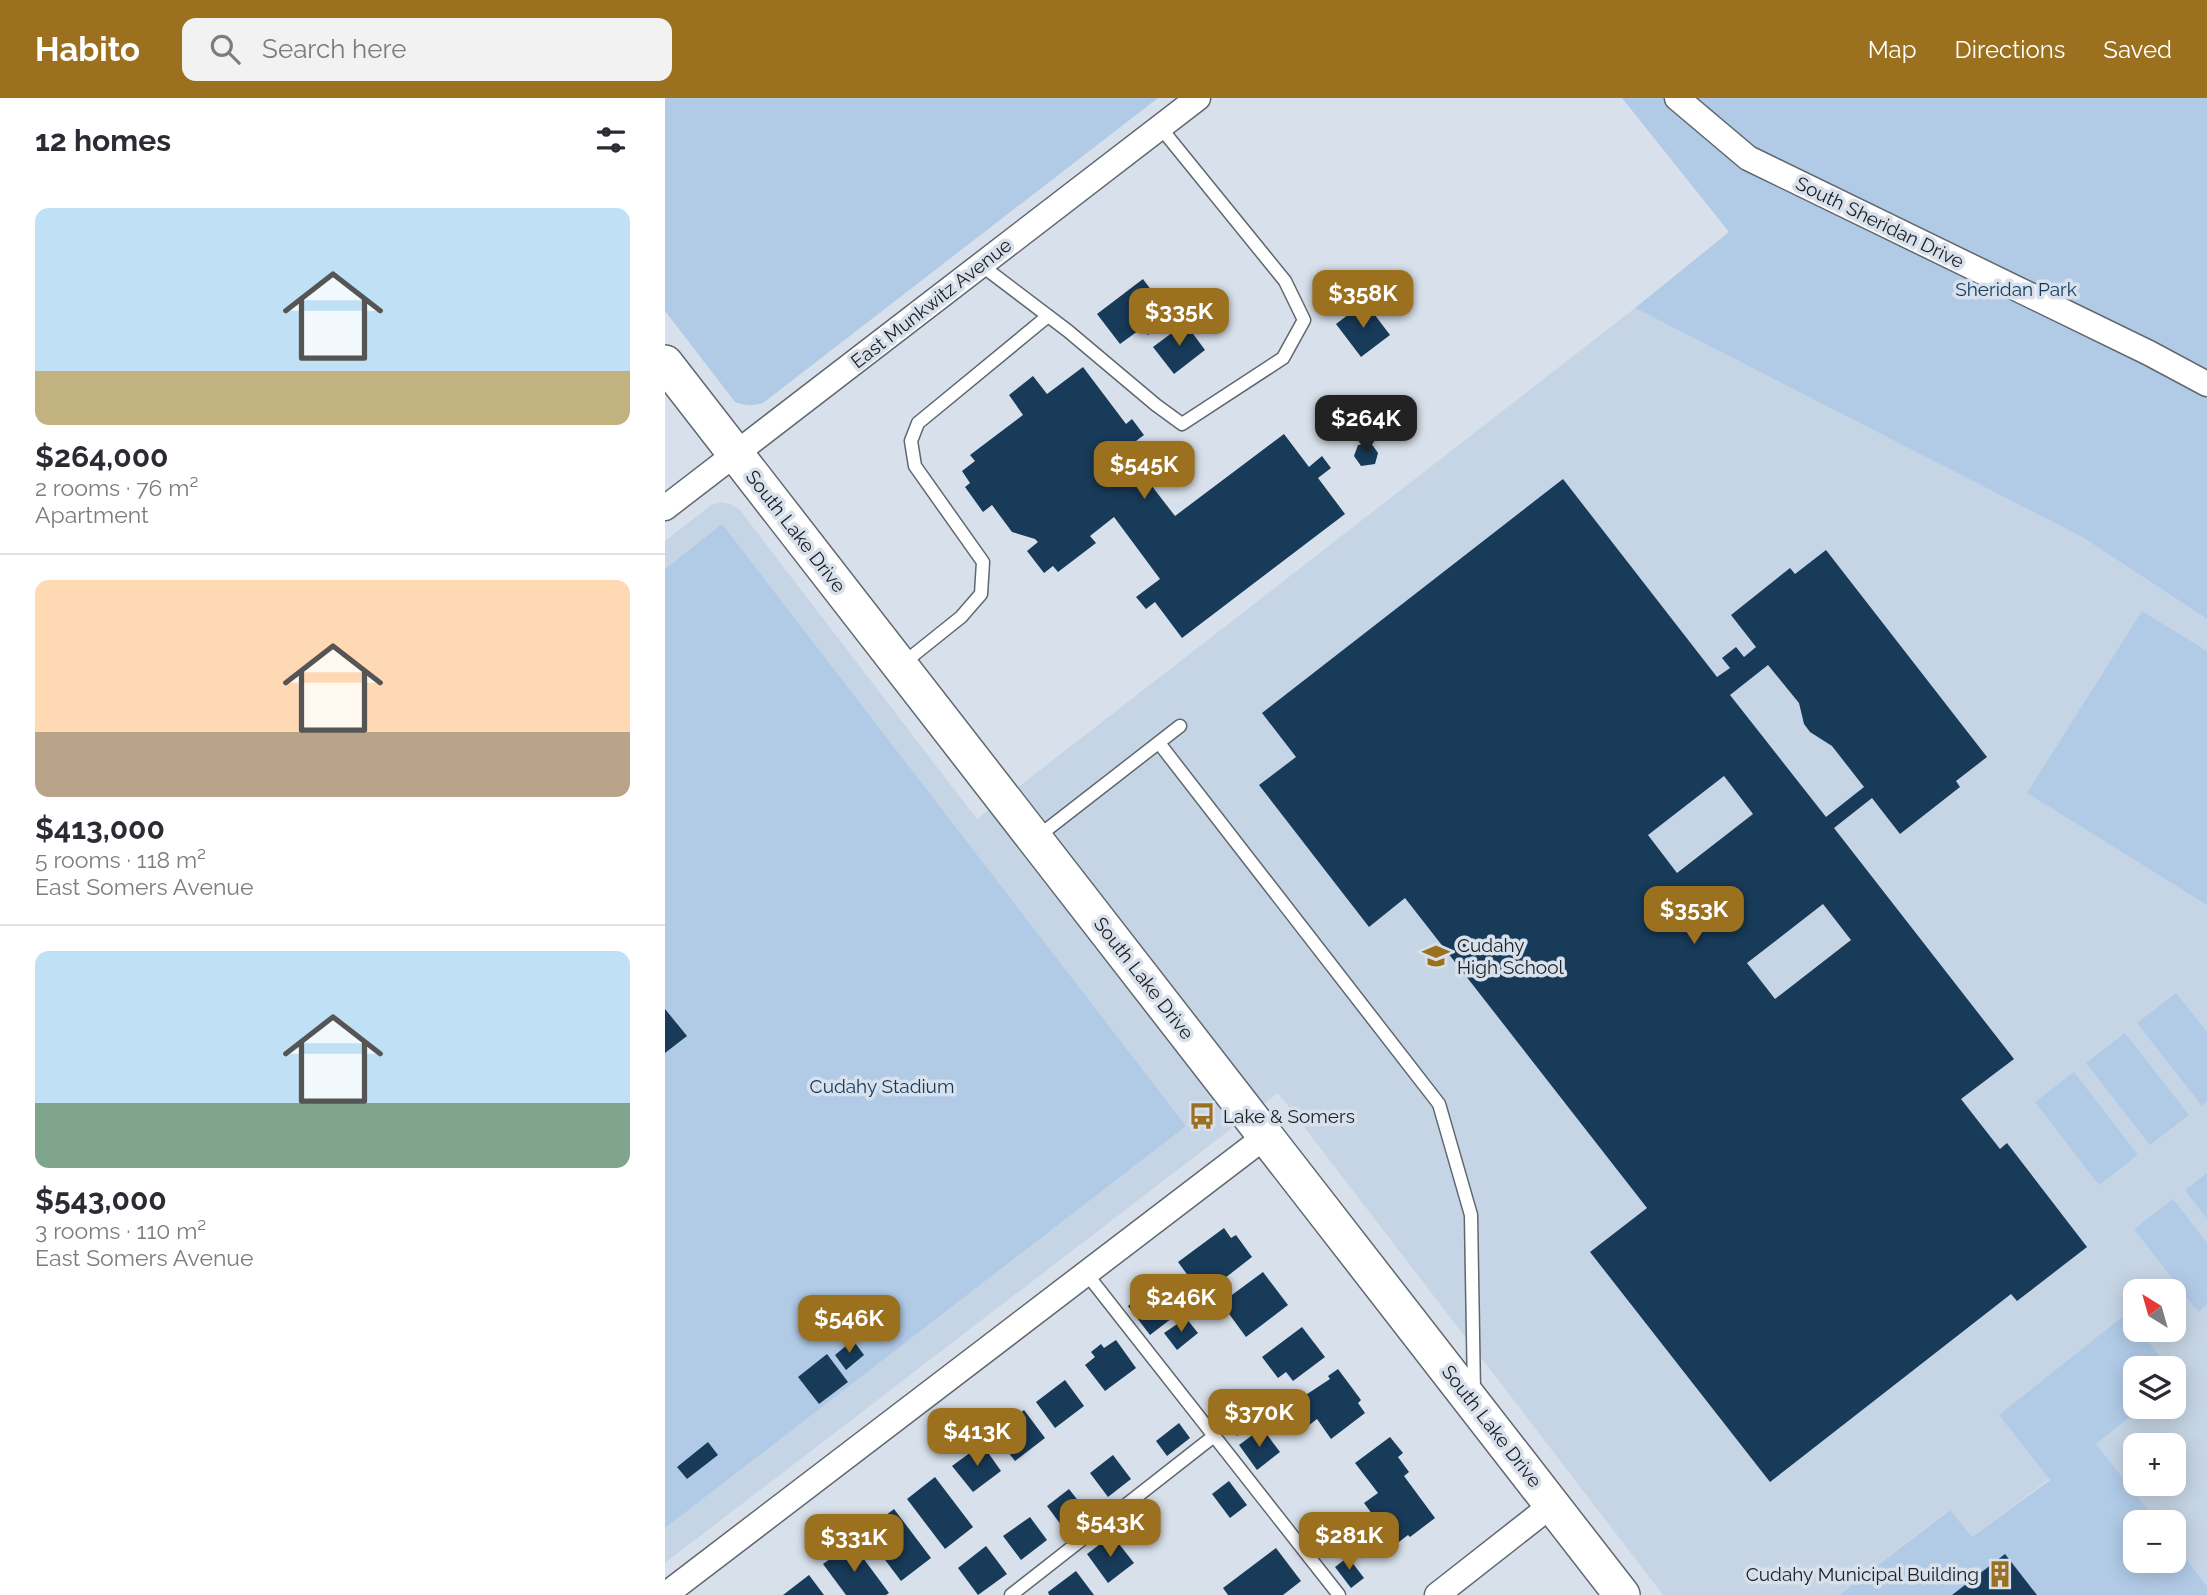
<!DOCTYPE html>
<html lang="en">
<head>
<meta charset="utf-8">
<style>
	:root { --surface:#fff; --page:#f2f2f3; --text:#2b2b33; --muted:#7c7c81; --line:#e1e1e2; --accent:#9b711f }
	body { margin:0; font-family:Raleway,sans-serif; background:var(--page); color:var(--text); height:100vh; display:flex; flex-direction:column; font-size:26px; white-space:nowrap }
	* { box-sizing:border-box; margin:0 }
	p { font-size:23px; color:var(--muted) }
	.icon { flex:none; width:38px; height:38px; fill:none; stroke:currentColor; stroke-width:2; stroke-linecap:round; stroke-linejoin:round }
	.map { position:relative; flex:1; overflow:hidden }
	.panel { display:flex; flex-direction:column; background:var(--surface); width:665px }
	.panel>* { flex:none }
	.needle { width:46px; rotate:323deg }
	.fabs { position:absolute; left:1458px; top:1181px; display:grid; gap:14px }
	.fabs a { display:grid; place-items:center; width:63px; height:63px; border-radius:14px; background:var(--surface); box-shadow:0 4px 18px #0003; font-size:35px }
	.price { position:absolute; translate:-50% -60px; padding:0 16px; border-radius:14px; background:var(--accent); color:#fff; font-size:23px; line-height:46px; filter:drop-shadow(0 2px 4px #0008) }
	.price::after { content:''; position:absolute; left:50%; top:42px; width:21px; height:16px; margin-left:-10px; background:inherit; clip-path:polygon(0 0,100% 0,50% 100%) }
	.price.selected { background:#222; color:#fff }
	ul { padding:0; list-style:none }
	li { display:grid; align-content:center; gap:14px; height:371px; padding:0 35px }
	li+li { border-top:2px solid var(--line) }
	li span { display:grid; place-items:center; height:217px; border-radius:14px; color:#555 }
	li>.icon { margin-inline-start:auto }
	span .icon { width:126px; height:126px; fill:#fffc; stroke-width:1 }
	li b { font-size:30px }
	h2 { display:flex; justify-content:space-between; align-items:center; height:84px; padding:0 35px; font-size:30px }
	header { display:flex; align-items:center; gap:42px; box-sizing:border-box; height:98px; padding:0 35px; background:var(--accent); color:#fff }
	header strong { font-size:33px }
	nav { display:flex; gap:38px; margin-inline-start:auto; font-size:24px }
	.search { width:490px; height:63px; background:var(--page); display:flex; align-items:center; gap:18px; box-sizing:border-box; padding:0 24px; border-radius:14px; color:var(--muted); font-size:26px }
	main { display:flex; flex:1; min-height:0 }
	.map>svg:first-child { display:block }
	.built { fill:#c6d5e5; fill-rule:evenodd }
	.green { fill:#b1cbe7 }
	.building { fill:#183b5a; fill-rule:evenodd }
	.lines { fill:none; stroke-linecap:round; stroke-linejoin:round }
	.service-casing { stroke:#5f676f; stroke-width:15 }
	.minor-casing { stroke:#5f676f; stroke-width:27 }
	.secondary-casing { stroke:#5f676f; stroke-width:38 }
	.service { stroke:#fff; stroke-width:12 }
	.minor { stroke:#fff; stroke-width:24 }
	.secondary { stroke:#fff; stroke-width:35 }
	.labels { text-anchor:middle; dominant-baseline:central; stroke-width:7; stroke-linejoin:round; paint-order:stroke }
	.street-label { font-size:19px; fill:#1b1f22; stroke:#d8e1eb }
	.park-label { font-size:19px; fill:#0e395d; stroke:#d8e1eb }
	.poi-label { font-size:19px; fill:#1b1f22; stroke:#d8e1eb; text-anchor:start }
</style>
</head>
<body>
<header>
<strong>Habito</strong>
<div class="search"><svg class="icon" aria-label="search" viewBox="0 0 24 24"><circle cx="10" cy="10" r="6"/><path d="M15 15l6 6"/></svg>Search here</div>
<nav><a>Map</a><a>Directions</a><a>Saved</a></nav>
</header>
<main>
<section class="panel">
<h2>12 homes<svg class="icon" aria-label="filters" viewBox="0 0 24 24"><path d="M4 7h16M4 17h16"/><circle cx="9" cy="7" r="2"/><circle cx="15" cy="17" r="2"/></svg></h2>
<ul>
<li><span style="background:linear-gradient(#bfe0f5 75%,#c2b280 0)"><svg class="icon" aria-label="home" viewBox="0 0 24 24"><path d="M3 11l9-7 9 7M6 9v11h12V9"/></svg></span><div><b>$264,000</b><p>2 rooms · 76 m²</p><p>Apartment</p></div></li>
<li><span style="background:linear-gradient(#ffd9b3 70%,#b9a48a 0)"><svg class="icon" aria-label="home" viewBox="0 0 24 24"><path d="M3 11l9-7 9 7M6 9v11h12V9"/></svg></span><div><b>$413,000</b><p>5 rooms · 118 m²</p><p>East Somers Avenue</p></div></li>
<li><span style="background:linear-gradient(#bfe0f5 70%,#7fa58c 0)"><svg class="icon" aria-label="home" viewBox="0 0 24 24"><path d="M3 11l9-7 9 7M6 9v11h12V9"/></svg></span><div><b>$543,000</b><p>3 rooms · 110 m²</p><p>East Somers Avenue</p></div></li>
</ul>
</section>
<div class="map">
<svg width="1542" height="1497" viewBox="0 0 1542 1497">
	<rect width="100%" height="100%" fill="#d8e1eb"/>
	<path class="built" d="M970,210l447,229 125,82v967l-33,-43 -1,-21h-15l-62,-78 -124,93 -23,-27 -110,85h-176l-385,-502 -613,470v-1022l46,-36 9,-3 10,2 9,5 238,310zM1470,1194h38v38h-38zM1470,1270h38v39h-38zM1470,1348h38v38h-38z"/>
	<g class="green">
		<path d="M0,0h493l-395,305c-11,3 -17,3 -28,-1l-70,-91z"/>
		<polygon points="957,0 1542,0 1542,521 1417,439 970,210 1064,134"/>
		<polygon points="57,426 521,1028 0,1430 0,471"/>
		<polygon points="1477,513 1542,553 1542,807 1362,695"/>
		<polygon points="1511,895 1542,934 1542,1003 1537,1008 1472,925"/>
		<polygon points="1460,935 1524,1017 1485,1047 1421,965"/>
		<polygon points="1409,974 1473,1057 1434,1087 1370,1004"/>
		<polygon points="1542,1075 1542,1121 1520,1092"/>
		<polygon points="1508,1101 1542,1145 1542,1207 1533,1214 1469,1131"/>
		<polygon points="1461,1216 1470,1227 1470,1232 1474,1232 1504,1270 1470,1270 1470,1309 1477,1309 1431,1346 1493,1424 1470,1424 1470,1463 1508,1463 1509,1445 1542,1488 1542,1497 1174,1497 1285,1412 1307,1439 1385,1382 1334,1317"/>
	</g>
	<g class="building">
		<polygon points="478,181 501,212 491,219 497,227 483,237 477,230 455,246 432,216"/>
		<polygon points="700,204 725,237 696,259 671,226"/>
		<polygon points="520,225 540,252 509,276 488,249"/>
		<polygon points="418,269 461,326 467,321 479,337 459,352 510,418 619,336 644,369 657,358 666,370 653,380 680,416 517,540 490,504 481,511 471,499 495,481 449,419 425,438 431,445 393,474 388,468 379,475 362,453 373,444 370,441 347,434 327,407 318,414 300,389 305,385 297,373 310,363 305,357 358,317 344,297 368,278 382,296"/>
		<polygon points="706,345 713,355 710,366 696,368 689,358 693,347"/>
		<path d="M898,381l154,198 13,-9 -8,-10 14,-11 8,10 12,-10 -25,-32 59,-47 5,6 31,-24 161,207 -31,24 4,6 -60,47 -28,-36 -38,30 180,231 -53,40 39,50 7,-6 80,104 -70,54 -6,-7 -241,188 -180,-230 57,-44 -242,-310 -36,29 -110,-142 37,-28 -34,-44zM1103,567l31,38 5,21 6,8 22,14 32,41 -38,30 -96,-122zM1059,678l29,38 -76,59 -29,-38zM1158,806l28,36 -76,59 -28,-36z"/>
		<polygon points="0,911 22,938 0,955"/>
		<polygon points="559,1130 566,1140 571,1137 587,1159 533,1201 519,1183 524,1179 513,1164"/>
		<polygon points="598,1174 623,1207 581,1239 556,1205"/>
		<polygon points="489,1188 511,1217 485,1237 463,1208"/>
		<polygon points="521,1220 533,1235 512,1252 499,1235"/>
		<polygon points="637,1229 660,1259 628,1283 621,1274 613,1280 597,1259"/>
		<polygon points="188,1242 199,1257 181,1272 170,1257"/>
		<polygon points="451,1242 471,1270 440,1293 420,1267 430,1259 426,1254 436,1246 439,1250"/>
		<polygon points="162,1256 183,1284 154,1306 133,1279"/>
		<polygon points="673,1271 696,1302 693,1305 700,1315 666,1341 652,1321 643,1328 627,1306 665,1281 663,1278"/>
		<polygon points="400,1282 419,1308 390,1330 371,1304"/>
		<polygon points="573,1291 595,1320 572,1338 550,1308"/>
		<polygon points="359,1312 380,1340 350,1363 329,1336"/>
		<polygon points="514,1325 525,1340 502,1358 491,1343"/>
		<polygon points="597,1330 615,1354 592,1372 574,1347"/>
		<polygon points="725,1339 738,1355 733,1359 744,1374 739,1378 770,1420 745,1439 743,1437 730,1447 699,1405 713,1395 690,1365"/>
		<polygon points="43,1344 53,1357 22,1381 12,1369"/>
		<polygon points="317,1346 336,1373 308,1394 287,1368"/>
		<polygon points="448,1357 466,1381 443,1399 425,1375"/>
		<polygon points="270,1379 308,1429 280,1451 242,1401"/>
		<polygon points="564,1383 582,1407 565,1420 547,1396"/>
		<polygon points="404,1391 422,1414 399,1431 382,1408"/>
		<polygon points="229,1411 266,1460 236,1483 199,1434"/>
		<polygon points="365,1419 382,1442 356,1462 338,1438"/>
		<polygon points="447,1437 469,1465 443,1485 422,1456"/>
		<polygon points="187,1445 224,1495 221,1497 181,1497 158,1466"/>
		<polygon points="321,1448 342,1476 313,1497 293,1470"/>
		<polygon points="611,1450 636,1483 618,1497 563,1497 558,1490"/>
		<polygon points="1340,1456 1372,1497 1287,1497"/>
		<polygon points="683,1459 699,1480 686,1490 670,1469"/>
		<polygon points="411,1473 429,1497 384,1497 383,1494"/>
		<polygon points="144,1477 159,1497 118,1497"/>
	</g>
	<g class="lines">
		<defs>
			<g id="service">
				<polyline points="316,167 403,233 491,307 517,326 618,260 639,222 620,183 495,29"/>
				<polyline points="236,567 296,519 316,496 318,464 250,368 246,343 253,325 383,218"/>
				<polyline points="494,645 774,1006 806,1117 809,1295"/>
				<polyline points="371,740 515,628"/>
				<polyline points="421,1175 674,1497"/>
				<polyline points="346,1497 549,1338"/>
			</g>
			<g id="minor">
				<polyline points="1012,0 1083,60 1484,255 1542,286"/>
				<polyline points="0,410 533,0"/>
				<polyline points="0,1497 601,1038"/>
				<polyline points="772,1497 888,1406"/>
			</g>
			<polyline id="secondary" points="0,265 957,1497"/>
		</defs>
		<use href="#service" class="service-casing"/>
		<use href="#minor" class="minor-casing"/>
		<use href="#secondary" class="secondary-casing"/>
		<use href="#service" class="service"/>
		<use href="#minor" class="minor"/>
		<use href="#secondary" class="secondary"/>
	</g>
	<defs>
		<symbol id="school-bare" viewBox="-9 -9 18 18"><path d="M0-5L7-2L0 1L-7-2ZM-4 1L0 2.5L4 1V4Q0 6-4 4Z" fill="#9b711f" stroke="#d8e1eb" stroke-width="2.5" paint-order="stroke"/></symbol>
		<symbol id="bus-bare" viewBox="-9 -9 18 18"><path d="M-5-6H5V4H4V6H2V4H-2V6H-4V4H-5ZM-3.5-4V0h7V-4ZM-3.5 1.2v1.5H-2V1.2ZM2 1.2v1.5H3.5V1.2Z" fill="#9b711f" stroke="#d8e1eb" stroke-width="2.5" paint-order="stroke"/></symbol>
		<symbol id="building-bare" viewBox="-9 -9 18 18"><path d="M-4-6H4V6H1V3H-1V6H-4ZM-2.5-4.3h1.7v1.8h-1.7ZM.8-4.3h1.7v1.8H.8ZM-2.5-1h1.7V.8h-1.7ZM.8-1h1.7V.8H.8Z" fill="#9b711f" stroke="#d8e1eb" stroke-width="2.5" paint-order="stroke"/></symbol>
	</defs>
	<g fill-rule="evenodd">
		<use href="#school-bare" x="752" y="839" width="38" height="38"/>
		<use href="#bus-bare" x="518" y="999" width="38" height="38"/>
		<use href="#building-bare" x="1316" y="1457" width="38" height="38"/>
	</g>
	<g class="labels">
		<g class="street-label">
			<text transform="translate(1215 124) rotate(26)">South Sheridan Drive</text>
			<text transform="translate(266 205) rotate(-38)">East Munkwitz Avenue</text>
			<text transform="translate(131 433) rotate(52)">South Lake Drive</text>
			<text transform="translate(479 880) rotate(52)">South Lake Drive</text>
			<text transform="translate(827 1328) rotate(52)">South Lake Drive</text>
		</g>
		<g class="park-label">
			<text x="1351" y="191">Sheridan Park</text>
			<text x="217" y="988">Cudahy Stadium</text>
		</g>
		<g class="poi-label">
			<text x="792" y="847">Cudahy<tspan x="792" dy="22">High School</tspan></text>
			<text x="558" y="1018">Lake &amp; Somers</text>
			<text x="1314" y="1476" text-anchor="end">Cudahy Municipal Building</text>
		</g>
	</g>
</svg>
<div class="fabs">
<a><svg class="needle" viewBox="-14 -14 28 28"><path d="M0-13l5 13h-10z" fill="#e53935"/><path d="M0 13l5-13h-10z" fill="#7c7c81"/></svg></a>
<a><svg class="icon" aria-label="layers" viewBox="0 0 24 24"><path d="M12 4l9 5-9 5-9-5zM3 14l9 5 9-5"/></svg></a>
<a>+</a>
<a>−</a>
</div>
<b class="price" style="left:698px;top:232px">$358K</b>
<b class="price" style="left:514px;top:250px">$335K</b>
<b class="price selected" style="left:701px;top:357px">$264K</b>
<b class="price" style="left:479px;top:403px">$545K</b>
<b class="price" style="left:1029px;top:848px">$353K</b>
<b class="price" style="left:516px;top:1236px">$246K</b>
<b class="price" style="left:184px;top:1257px">$546K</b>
<b class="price" style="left:594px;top:1351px">$370K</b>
<b class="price" style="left:312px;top:1370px">$413K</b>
<b class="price" style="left:445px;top:1461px">$543K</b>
<b class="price" style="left:684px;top:1474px">$281K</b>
<b class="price" style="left:189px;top:1476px">$331K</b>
</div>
</main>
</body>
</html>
